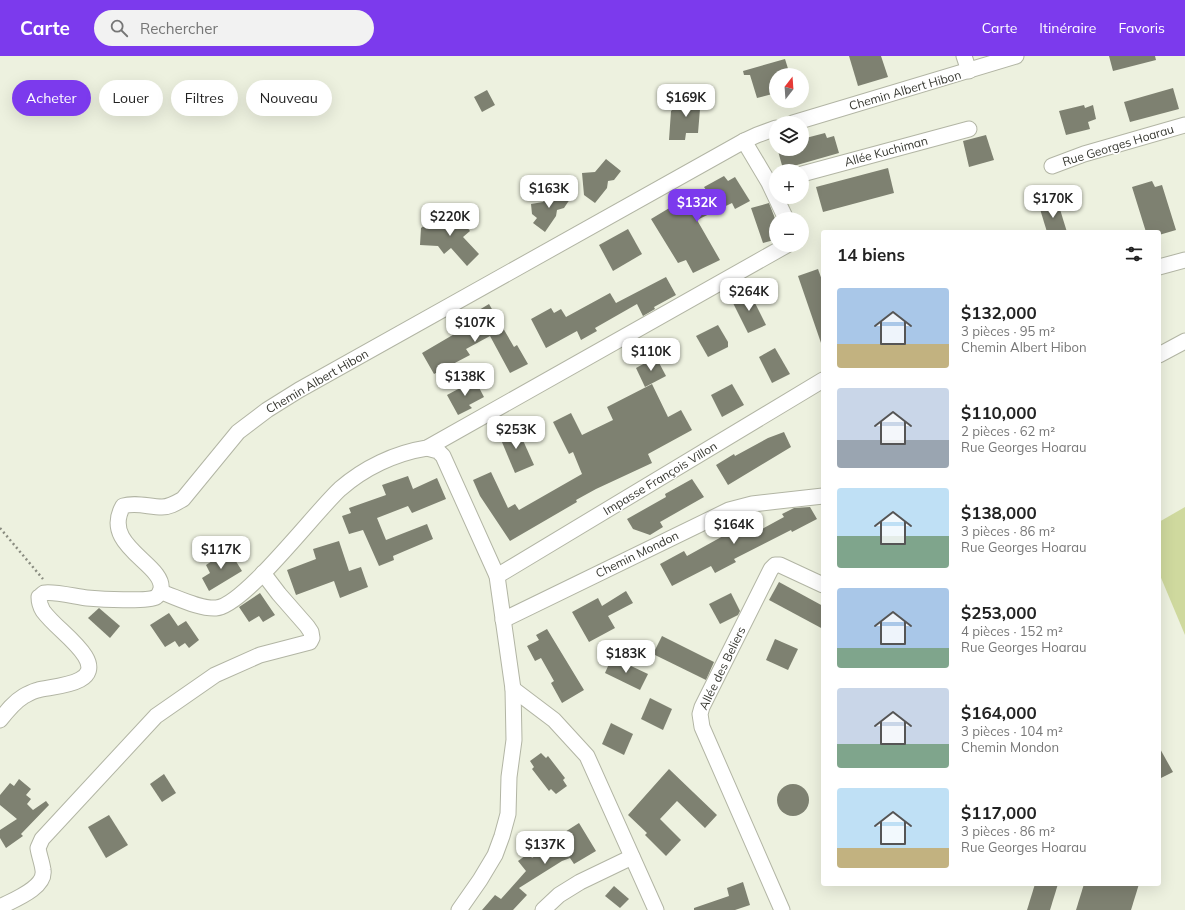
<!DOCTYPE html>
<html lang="fr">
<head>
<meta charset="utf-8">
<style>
	:root { --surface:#fff; --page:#f2f2f2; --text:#222; --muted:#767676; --accent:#7c3aed }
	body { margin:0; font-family:Mulish,sans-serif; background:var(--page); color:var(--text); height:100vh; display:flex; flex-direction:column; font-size:15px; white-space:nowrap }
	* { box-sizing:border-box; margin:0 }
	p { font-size:13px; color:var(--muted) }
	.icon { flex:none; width:22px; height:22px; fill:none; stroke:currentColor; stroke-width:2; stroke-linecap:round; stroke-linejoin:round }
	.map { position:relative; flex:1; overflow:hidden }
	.side { position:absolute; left:821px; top:174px; width:340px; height:656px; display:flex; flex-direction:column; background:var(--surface); border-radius:4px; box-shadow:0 4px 16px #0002 }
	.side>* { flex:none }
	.hud { position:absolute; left:12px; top:24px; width:380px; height:36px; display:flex; gap:8px }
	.needle { width:26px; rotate:17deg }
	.buttons { position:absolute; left:769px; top:12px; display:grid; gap:8px }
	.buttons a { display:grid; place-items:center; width:40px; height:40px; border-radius:50%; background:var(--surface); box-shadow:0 4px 16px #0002; font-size:20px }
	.price { position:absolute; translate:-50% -34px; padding:0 9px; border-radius:8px; background:#fff; color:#222; font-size:13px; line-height:26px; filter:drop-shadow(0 1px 2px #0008) }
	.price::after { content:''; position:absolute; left:50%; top:24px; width:12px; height:9px; margin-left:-6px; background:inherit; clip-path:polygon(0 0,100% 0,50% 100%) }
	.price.on { background:var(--accent); color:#fff }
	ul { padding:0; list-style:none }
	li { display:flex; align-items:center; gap:12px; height:100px; padding:0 16px }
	li span { display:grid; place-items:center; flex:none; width:112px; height:80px; border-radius:4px; color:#555 }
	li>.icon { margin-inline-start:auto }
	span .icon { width:48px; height:48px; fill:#fffc; stroke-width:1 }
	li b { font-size:17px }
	h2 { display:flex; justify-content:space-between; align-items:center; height:48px; padding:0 16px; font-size:17px }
	.pill { padding:0 14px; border-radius:18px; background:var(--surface); box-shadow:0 4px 16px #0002; font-size:14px; line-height:36px }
	.pill.on { background:var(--accent); color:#fff }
	header { display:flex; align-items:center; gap:24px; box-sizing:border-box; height:56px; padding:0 20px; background:var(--accent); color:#fff }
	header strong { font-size:19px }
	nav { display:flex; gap:22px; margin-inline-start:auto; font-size:14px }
	.search { width:280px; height:36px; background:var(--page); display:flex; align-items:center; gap:10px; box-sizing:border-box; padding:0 14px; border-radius:22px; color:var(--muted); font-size:15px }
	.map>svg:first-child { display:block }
	.green { fill:#cfd99e }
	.building { fill:#7e8171 }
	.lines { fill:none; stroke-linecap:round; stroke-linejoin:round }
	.minor-casing { stroke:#b2b5a4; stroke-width:17 }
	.path { stroke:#8a8c80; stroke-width:2.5; stroke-dasharray:2 3; stroke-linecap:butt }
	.minor { stroke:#fff; stroke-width:15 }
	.labels { text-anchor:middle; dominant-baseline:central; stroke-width:3; stroke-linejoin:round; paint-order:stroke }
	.street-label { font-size:12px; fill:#363730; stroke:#fff }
</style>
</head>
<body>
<header>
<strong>Carte</strong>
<div class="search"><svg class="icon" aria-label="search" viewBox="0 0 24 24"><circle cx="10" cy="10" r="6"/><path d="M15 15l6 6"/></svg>Rechercher</div>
<nav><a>Carte</a><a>Itinéraire</a><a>Favoris</a></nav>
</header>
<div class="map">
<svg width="1185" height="854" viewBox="0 0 1185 854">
	<rect width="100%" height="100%" fill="#edf1df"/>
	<polygon class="green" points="1185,451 1185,579 1159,517 1159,466"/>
	<g class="building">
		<polygon points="849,0 881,0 888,21 858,30"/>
		<polygon points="1109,0 1155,0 1156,4 1113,15"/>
		<polygon points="785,3 790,19 776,19 776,37 757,42 750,19 744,19 743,15"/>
		<polygon points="1173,32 1179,53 1130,66 1124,46"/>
		<polygon points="487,34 495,49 482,56 474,41"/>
		<polygon points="693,35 704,47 700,53 698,77 686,77 685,84 669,84 671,55"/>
		<polygon points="1084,49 1085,52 1093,49 1096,63 1088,66 1090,73 1066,79 1059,55"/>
		<polygon points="825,77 827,82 834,80 839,97 783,113 778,95 784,93 802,93 802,83"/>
		<polygon points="986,79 994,104 969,111 963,85"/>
		<polygon points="606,103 621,115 614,124 608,125 607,132 595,147 584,139 582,117 595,116"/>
		<polygon points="888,112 894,137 823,156 816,131"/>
		<polygon points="724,120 728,125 735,121 750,145 735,153 732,147 697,164 720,204 693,217 686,204 678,207 651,163 681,145 684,150 708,137 704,131"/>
		<polygon points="1152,125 1155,131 1162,129 1176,174 1159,179 1159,176 1146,176 1132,131"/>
		<polygon points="555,132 570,143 564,152 557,154 556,160 545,176 533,167 537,162 532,158 531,148 543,146"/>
		<polygon points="769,147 776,165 776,174 772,175 774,184 763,187 751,152"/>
		<polygon points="1058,147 1067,176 1047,176 1040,153"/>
		<polygon points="452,156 467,158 466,170 470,175 463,181 479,198 467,210 451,192 444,198 438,190 420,189 421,172 430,165 451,167"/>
		<polygon points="628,173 642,198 613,215 599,189"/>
		<polygon points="818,213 823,227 823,286 821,287 798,220"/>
		<polygon points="666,221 676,239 654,251 655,253 643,260 637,248 595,272 597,275 581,284 577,275 546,292 531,263 551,252 554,257 561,253 566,261 610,237 616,247"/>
		<polygon points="749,235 766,269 748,277 732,245"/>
		<polygon points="489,248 514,291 517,289 528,308 510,317 490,280 466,293 470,299 434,318 422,297 468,270 464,263"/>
		<polygon points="718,269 728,286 728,291 708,301 696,280"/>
		<polygon points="775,292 790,318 772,327 759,301"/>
		<polygon points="656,301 666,320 645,331 636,312"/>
		<polygon points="475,324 484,341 469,349 472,352 458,359 447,339"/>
		<polygon points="652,328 668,361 681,354 692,374 648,398 652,407 596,433 576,444 577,446 510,485 480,440 473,424 491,416 508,452 515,448 519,454 582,418 573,396 569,398 553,366 571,357 582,379 613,364 607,351"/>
		<polygon points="732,328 744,349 722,361 711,339"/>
		<polygon points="517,371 534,409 515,417 499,379"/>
		<polygon points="784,376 791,391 728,429 716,409 734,398 735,400 768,382"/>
		<polygon points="408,420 413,433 437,422 446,443 412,457 408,450 377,462 386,484 427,468 433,483 393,500 394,504 379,510 363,474 349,478 342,460 351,457 349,452 386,439 382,429"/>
		<polygon points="692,423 704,441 660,466 663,471 650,479 633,473 627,463 666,441 665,438"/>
		<polygon points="810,451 817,463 792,476 791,474 734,503 736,506 715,517 711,510 672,530 660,508 684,495 687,500 734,474 731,467 747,459 751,458 762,473 784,461 782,458 794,452"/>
		<polygon points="339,485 349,515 361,511 368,531 340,542 334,525 296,539 287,514 316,503 313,493"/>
		<polygon points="229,494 242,515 209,535 202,522 210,517 206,509"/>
		<polygon points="779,526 823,550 823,573 769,544"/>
		<polygon points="626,535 633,547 608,560 615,572 589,586 572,556 598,542 602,550"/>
		<polygon points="260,537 275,559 263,566 259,560 249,566 239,551"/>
		<polygon points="731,537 740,555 738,559 720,568 709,548"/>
		<polygon points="99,552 120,570 110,582 88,562"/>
		<polygon points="169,557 178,570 186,565 199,584 189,592 185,587 179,591 175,585 165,591 150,569"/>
		<polygon points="547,573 584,634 562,647 551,627 554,625 541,602 535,605 527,590 539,584 536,579"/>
		<polygon points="662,580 714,606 706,624 653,598"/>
		<polygon points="775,583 798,593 788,614 766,604"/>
		<polygon points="612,601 648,618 640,634 605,617"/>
		<polygon points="650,642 672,653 663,674 641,663"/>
		<polygon points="611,667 633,678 624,699 602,688"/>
		<polygon points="1159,691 1173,716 1159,723"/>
		<polygon points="541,697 546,702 548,700 565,722 563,724 567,730 556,738 551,733 549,735 532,713 534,711 530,705"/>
		<polygon points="669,713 717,759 705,772 677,745 660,763 681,784 666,800 645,779 647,777 628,759"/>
		<polygon points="164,718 176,737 162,746 150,728"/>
		<polygon points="19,723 31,733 26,739 31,743 27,748 33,754 46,745 49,749 21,778 23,780 6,792 0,782 0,774 17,763 0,749 0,739 10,727 14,730"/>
		<circle cx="793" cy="744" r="16"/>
		<polygon points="109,759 128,789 106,802 88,771"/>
		<polygon points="579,767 596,795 574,808 570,802 562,805 519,832 527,839 513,854 482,854 495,839 501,843 526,815 518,805 529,797 532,802 559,784 557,781"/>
		<polygon points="743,826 750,849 735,854 694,854 694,852 729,840 727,832"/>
		<polygon points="1035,828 1058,828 1050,854 1027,854"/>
		<polygon points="1084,828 1139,828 1131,854 1076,854"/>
		<polygon points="614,830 629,843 620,852 605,840"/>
	</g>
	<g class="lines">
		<defs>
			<g id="minor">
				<polyline points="964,0 969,15"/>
				<polyline points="793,67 1016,0"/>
				<polyline points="744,85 769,127 786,163"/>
				<polyline points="1052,110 1084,98 1185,69"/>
				<polyline points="802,118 969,73"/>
				<polyline points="1159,211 1185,204"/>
				<polyline points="1159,299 1185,285"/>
				<polyline points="427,392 438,395 443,400 497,520 513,633 514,684 509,721 508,758 502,780 495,799 480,824 459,854"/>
				<polyline points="497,520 823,324"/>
				<path d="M161,536c15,5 38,17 55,16 28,-2 99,-96 124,-119 24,-21 55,-36 87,-41l360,-203"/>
				<polyline points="503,564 729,454 752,448 823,440"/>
				<polyline points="513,633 554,664 587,700 656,854"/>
				<path d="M0,664c7,-9 14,-18 24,-24 4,-2 9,-5 14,-6 15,-4 65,-5 47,-34 -11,-17 -30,-29 -42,-45 -3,-5 -4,-9 -4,-14 2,-1 3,-3 5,-4 9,-2 33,4 43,5 12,1 61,4 69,-1 3,-2 4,-5 5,-8 4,-25 -61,-43 -38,-83 13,-4 26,1 39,1 8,0 14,-4 21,-8l55,-67 29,-22 32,-20 445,-249 13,-6 19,-7"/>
				<path d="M0,851c13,-7 46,-19 43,-37 -1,-8 -4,-15 -5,-22l4,-9 114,-123 59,-41 45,-20 50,-13 2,-4 -1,-6 -4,-6 -28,-32 -16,-21"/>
				<polyline points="543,854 559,839 580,826 632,801"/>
				<polyline points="782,854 702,671 700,658 702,651 771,513 775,509 780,509 823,529"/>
			</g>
		</defs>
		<use href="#minor" class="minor-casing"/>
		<polyline class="path" points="0,472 43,523"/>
		<use href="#minor" class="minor"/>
	</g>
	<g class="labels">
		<g class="street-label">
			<text transform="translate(905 34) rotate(-16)">Chemin Albert Hibon</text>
			<text transform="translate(1118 89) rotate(-17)">Rue Georges Hoarau</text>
			<text transform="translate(886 95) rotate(-15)">Allée Kuchiman</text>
			<text transform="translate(317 325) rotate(-30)">Chemin Albert Hibon</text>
			<text transform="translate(660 422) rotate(-31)">Impasse François Villon</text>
			<text transform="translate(637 498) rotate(-26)">Chemin Mondon</text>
			<text transform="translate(722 612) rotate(-64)">Allée des Beliers</text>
		</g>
	</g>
</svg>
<div class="buttons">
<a><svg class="needle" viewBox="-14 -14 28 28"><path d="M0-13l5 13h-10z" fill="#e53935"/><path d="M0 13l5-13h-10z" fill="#767676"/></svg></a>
<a><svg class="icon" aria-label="layers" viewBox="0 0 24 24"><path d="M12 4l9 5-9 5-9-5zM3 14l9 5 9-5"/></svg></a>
<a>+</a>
<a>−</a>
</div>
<b class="price" style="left:686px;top:62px">$169K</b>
<b class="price" style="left:549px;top:153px">$163K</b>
<b class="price" style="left:1053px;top:163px">$170K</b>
<b class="price on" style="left:697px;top:167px">$132K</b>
<b class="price" style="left:450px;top:181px">$220K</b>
<b class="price" style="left:749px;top:256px">$264K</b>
<b class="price" style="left:475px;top:287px">$107K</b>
<b class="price" style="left:651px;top:316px">$110K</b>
<b class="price" style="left:465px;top:341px">$138K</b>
<b class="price" style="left:516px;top:394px">$253K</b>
<b class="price" style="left:734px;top:489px">$164K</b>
<b class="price" style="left:221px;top:514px">$117K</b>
<b class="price" style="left:626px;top:618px">$183K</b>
<b class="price" style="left:545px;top:809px">$137K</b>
<div class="hud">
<a class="pill on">Acheter</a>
<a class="pill">Louer</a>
<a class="pill">Filtres</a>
<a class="pill">Nouveau</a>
</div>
<section class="side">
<h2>14 biens<svg class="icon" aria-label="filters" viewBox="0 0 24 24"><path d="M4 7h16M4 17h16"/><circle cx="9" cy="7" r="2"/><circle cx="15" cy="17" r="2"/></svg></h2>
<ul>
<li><span style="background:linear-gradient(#a9c7e8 70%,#c2b280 0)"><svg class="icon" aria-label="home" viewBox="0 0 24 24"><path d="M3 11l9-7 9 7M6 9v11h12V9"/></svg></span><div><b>$132,000</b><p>3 pièces · 95 m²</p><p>Chemin Albert Hibon</p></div></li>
<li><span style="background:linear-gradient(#c9d6e8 65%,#9aa5b1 0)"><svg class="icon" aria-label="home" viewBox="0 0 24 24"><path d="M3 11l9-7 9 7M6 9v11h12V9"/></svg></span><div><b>$110,000</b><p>2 pièces · 62 m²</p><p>Rue Georges Hoarau</p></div></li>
<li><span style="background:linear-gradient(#bfe0f5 60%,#7fa58c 0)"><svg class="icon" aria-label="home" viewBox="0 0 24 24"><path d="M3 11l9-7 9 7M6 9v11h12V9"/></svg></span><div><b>$138,000</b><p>3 pièces · 86 m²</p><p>Rue Georges Hoarau</p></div></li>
<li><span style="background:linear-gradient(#a9c7e8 75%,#7fa58c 0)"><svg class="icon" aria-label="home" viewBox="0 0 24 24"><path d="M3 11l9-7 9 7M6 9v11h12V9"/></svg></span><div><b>$253,000</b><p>4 pièces · 152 m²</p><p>Rue Georges Hoarau</p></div></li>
<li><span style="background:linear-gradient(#c9d6e8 70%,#7fa58c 0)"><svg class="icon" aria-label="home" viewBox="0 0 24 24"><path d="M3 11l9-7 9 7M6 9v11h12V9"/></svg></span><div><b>$164,000</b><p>3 pièces · 104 m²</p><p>Chemin Mondon</p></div></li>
<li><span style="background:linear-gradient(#bfe0f5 75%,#c2b280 0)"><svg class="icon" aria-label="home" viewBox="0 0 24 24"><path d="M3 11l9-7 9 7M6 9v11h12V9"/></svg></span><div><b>$117,000</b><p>3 pièces · 86 m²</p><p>Rue Georges Hoarau</p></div></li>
</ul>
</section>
</div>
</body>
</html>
